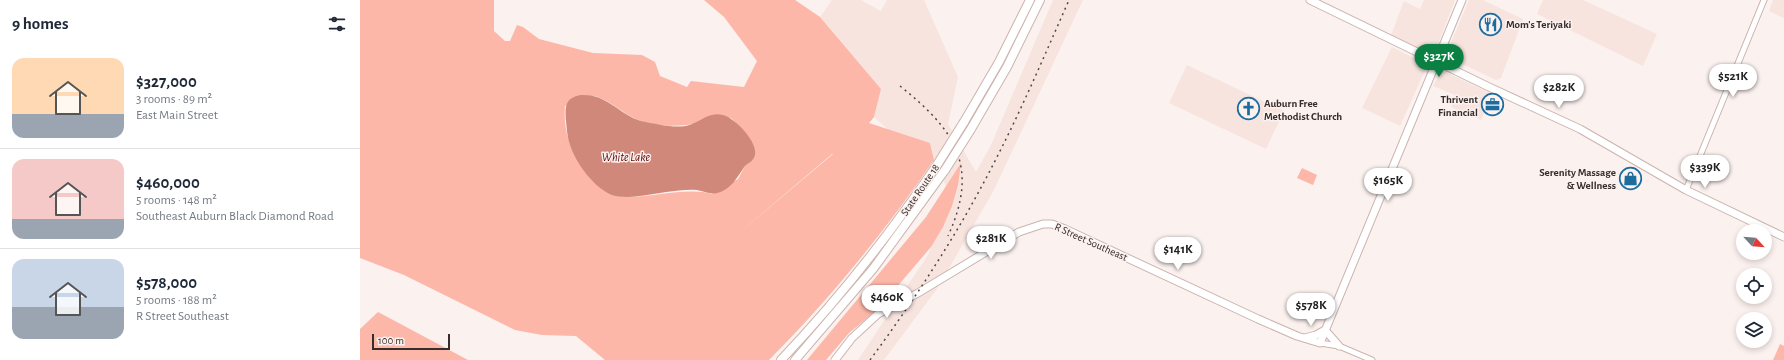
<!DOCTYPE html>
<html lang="en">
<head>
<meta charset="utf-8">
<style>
	:root { --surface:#fff; --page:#f2f2f3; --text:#1f2937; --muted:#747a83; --line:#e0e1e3; --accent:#0b8043 }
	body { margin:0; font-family:"Alegreya Sans",sans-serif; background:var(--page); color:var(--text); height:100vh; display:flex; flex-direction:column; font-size:15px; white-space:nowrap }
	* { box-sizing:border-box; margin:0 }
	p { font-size:13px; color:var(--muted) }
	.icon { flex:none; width:22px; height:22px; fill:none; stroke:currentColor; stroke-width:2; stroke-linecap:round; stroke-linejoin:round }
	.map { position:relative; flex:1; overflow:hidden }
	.sheet { display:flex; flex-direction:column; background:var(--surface); width:360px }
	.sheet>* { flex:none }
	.needle { width:26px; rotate:116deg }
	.controls { position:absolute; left:1376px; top:224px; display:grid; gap:8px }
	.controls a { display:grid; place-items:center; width:36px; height:36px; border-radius:50%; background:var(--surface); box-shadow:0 2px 6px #0003; font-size:20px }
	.scale { position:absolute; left:12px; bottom:10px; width:78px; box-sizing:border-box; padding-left:4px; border:2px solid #372d2b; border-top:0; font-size:11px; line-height:14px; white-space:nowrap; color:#372d2b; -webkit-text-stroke:3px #fbf1ef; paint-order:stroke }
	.price { position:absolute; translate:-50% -34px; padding:0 9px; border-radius:14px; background:#fff; color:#222; font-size:13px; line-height:26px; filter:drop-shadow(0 1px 2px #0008) }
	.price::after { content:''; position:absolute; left:50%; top:24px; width:12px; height:9px; margin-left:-6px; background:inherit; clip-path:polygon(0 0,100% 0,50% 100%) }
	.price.on { background:var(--accent); color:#fff }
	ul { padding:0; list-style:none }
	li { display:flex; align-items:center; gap:12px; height:100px; padding:0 12px }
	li+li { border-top:1px solid var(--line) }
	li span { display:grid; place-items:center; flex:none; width:112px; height:80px; border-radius:12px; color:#555 }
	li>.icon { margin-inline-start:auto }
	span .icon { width:48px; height:48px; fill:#fffc; stroke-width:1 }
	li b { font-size:17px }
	h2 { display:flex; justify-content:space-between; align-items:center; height:48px; padding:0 12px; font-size:17px }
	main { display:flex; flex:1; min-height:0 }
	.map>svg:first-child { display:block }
	.built { fill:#f8e4df }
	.green { fill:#fcb7a9; fill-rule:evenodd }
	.water { fill:#cf8879 }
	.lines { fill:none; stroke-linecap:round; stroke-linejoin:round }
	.minor-casing { stroke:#ccb4ae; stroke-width:7 }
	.major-casing { stroke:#ccb4ae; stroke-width:9 }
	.highway-casing { stroke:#ccb4ae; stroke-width:10 }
	.minor { stroke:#fff; stroke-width:5 }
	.major { stroke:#fff; stroke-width:7 }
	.highway { stroke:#fff; stroke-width:8 }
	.rail { stroke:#504644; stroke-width:1.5; stroke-dasharray:2 4; stroke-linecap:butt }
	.highway-bridge-casing { stroke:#ccb4ae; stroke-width:10; stroke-linecap:butt }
	.highway-bridge { stroke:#fff; stroke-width:8 }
	.labels { text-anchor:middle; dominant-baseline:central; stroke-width:3; stroke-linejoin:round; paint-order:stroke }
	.poi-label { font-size:11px; font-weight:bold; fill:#372d2b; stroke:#fbf1ef; text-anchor:start }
	.street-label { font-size:11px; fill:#372d2b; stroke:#fbf1ef }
	.water-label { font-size:12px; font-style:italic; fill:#5f0600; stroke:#fbf1ef }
</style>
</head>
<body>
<main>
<section class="sheet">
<h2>9 homes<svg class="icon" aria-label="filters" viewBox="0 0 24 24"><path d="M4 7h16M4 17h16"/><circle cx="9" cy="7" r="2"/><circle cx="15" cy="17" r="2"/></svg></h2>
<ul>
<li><span style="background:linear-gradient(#ffd9b3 70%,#9aa5b1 0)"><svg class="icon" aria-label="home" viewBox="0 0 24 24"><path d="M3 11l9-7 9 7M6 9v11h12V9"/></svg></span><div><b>$327,000</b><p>3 rooms · 89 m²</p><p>East Main Street</p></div></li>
<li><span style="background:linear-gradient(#f6c9c9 75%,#9aa5b1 0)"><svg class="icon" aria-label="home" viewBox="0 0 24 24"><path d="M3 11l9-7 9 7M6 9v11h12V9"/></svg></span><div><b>$460,000</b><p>5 rooms · 148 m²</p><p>Southeast Auburn Black Diamond Road</p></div></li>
<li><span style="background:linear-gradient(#c9d6e8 60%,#9aa5b1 0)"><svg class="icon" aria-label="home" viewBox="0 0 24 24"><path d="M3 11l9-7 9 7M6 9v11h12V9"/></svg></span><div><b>$578,000</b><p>5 rooms · 188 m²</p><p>R Street Southeast</p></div></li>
</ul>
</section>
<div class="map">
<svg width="1424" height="360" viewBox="0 0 1424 360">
	<rect width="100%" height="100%" fill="#fbf1ef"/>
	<g class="built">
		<polygon points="472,0 501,0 521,11 527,0 564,0 598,77 588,124 616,172 631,145 693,0 723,0 634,190 577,289 524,360 498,360 568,255 590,195 574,160 570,143 537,138 514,117 521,89 460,17"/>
		<polygon points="1064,0 1095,0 1078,44 1073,50 1067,52 1031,35 1044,1 1060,9"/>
		<polygon points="1109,0 1123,0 1163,19 1141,78 1136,80 1090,58 1088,55 1088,50"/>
		<polygon points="1183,0 1223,0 1297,34 1283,66 1177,14"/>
		<polygon points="1413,0 1424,0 1424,18 1409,11"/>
		<polygon points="1032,47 1065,64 1066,68 1040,126 1002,108"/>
		<polygon points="827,65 924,111 906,149 809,103"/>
		<polygon points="1083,71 1132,94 1121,120 1091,107 1095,95 1073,86 1079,75"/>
	</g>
	<g class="green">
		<path d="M0,0h134v31l11,10h5l7,-16 6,2 16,12 54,14 49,2 13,7 5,14 27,11 4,-6 53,6 13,-26 -33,-44 -20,-17h91l25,17 61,72 -7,28 -5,6 61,20 4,17c-49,71 -104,139 -165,200h-164l-29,-24 -34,-1 -27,-5 -111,-55 -44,-17zM235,96c16,5 26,16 41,23 32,13 62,4 95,-1l10,10 14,25 -1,5 -9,8 -7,13 -26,15c-33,-10 -85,14 -110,-5 -8,-6 -14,-16 -20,-23 -13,-17 -19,-39 -17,-60zM473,154l-100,84 99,-84z"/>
		<polygon points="601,163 598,185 592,206 583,227 571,247 518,309 489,333 466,360 447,360 566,217"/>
		<polygon points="942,168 957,175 953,185 937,178"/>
		<polygon points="18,312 108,360 0,360 0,329"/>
		<polygon points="1420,344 1424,346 1424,360 1413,360"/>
	</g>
	<path class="water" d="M221,95c27,-1 37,19 60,26 15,3 31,7 45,5 14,-3 22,-15 37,-11 12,3 35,27 32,40 -1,6 -7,8 -10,11 -8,11 -13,23 -28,27 -7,2 -13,-2 -20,-3 -10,-1 -21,1 -31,2 -17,2 -37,8 -54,3 -18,-7 -36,-32 -42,-50 -3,-8 -3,-16 -4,-24 -1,-15 -1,-23 15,-26z"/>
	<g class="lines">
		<defs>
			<g id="minor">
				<polyline points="1326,190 1404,0"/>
				<polyline points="960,343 979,346 1012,360"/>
			</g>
			<g id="major">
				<polyline points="950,0 1129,87 1220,129 1326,190 1424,237"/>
				<polyline points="945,338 956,335 965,330 979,346"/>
				<polyline points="475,360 492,338 518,314 558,293 659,232 683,224 692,224 705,229 898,319 937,336 960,343 1102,0"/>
			</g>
			<g id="highway">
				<polyline points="604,122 639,62 670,0"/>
				<polyline points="611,129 647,67 680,0"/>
				<path d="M421,360c58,-61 109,-126 156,-195"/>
				<polyline points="435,360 513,269 585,170"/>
			</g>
		</defs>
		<use href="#minor" class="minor-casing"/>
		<use href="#major" class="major-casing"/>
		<use href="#highway" class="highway-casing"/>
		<use href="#minor" class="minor"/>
		<use href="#major" class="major"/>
		<use href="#highway" class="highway"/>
		<g class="rail">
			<path d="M540,86c55,44 80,80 48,150"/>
			<path d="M510,360c48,-65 92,-133 128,-205 26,-51 48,-103 71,-155"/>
		</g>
		<defs>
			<g id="highway-bridge">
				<polyline points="577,165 604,122"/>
				<polyline points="585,170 611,129"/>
			</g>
		</defs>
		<use href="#highway-bridge" class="highway-bridge-casing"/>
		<use href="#highway-bridge" class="highway-bridge"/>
	</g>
	<defs>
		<symbol id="restaurant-ring" viewBox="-11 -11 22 22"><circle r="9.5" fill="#fbf1ef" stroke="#1d6c9e" stroke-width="1.5"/><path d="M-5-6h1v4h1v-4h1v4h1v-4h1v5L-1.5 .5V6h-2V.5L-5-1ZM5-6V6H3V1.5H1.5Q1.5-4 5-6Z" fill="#1d6c9e"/></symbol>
		<symbol id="office-ring" viewBox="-11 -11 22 22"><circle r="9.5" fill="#fbf1ef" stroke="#1d6c9e" stroke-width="1.5"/><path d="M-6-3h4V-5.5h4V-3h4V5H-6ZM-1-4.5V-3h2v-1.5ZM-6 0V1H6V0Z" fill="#1d6c9e"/></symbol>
		<symbol id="church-ring" viewBox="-11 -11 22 22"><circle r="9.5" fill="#fbf1ef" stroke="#1d6c9e" stroke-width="1.5"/><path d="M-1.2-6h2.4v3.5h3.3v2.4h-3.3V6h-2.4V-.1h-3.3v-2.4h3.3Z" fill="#1d6c9e"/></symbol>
		<symbol id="shop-ring" viewBox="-11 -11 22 22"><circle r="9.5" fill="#fbf1ef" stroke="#1d6c9e" stroke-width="1.5"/><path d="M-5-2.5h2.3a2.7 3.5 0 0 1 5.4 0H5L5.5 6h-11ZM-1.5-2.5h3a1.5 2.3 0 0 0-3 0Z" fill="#1d6c9e"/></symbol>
	</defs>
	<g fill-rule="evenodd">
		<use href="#restaurant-ring" x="1118" y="12" width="25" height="25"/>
		<use href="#office-ring" x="1120" y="92" width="25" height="25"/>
		<use href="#church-ring" x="876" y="96" width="25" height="25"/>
		<use href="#shop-ring" x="1258" y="166" width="25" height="25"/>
	</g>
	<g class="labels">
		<g class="poi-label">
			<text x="1146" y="24">Mom's Teriyaki</text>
			<text x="1118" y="99" text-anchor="end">Thrivent<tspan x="1118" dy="13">Financial</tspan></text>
			<text x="904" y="103">Auburn Free<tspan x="904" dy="13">Methodist Church</tspan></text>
			<text x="1256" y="172" text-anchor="end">Serenity Massage<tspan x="1256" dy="13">&amp; Wellness</tspan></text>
		</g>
		<g class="street-label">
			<text transform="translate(560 190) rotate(-56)">State Route 18</text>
			<text transform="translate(731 242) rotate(24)">R Street Southeast</text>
		</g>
		<g class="water-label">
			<text x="266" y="157">White Lake</text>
		</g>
	</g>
</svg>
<div class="controls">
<a><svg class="needle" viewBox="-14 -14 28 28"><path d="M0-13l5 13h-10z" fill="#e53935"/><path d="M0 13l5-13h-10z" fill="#747a83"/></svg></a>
<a><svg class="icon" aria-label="locate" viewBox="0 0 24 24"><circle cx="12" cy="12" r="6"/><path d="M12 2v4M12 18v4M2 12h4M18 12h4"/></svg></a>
<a><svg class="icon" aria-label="layers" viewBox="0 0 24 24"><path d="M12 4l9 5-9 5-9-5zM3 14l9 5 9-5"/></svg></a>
</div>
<div class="scale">100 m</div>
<b class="price on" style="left:1079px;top:78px">$327K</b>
<b class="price" style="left:1373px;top:98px">$521K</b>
<b class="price" style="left:1199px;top:109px">$282K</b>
<b class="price" style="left:1345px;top:189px">$339K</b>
<b class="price" style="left:1028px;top:202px">$165K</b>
<b class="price" style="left:631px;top:260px">$281K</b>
<b class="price" style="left:818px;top:271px">$141K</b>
<b class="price" style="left:527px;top:319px">$460K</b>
<b class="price" style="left:951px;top:327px">$578K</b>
</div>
</main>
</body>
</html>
